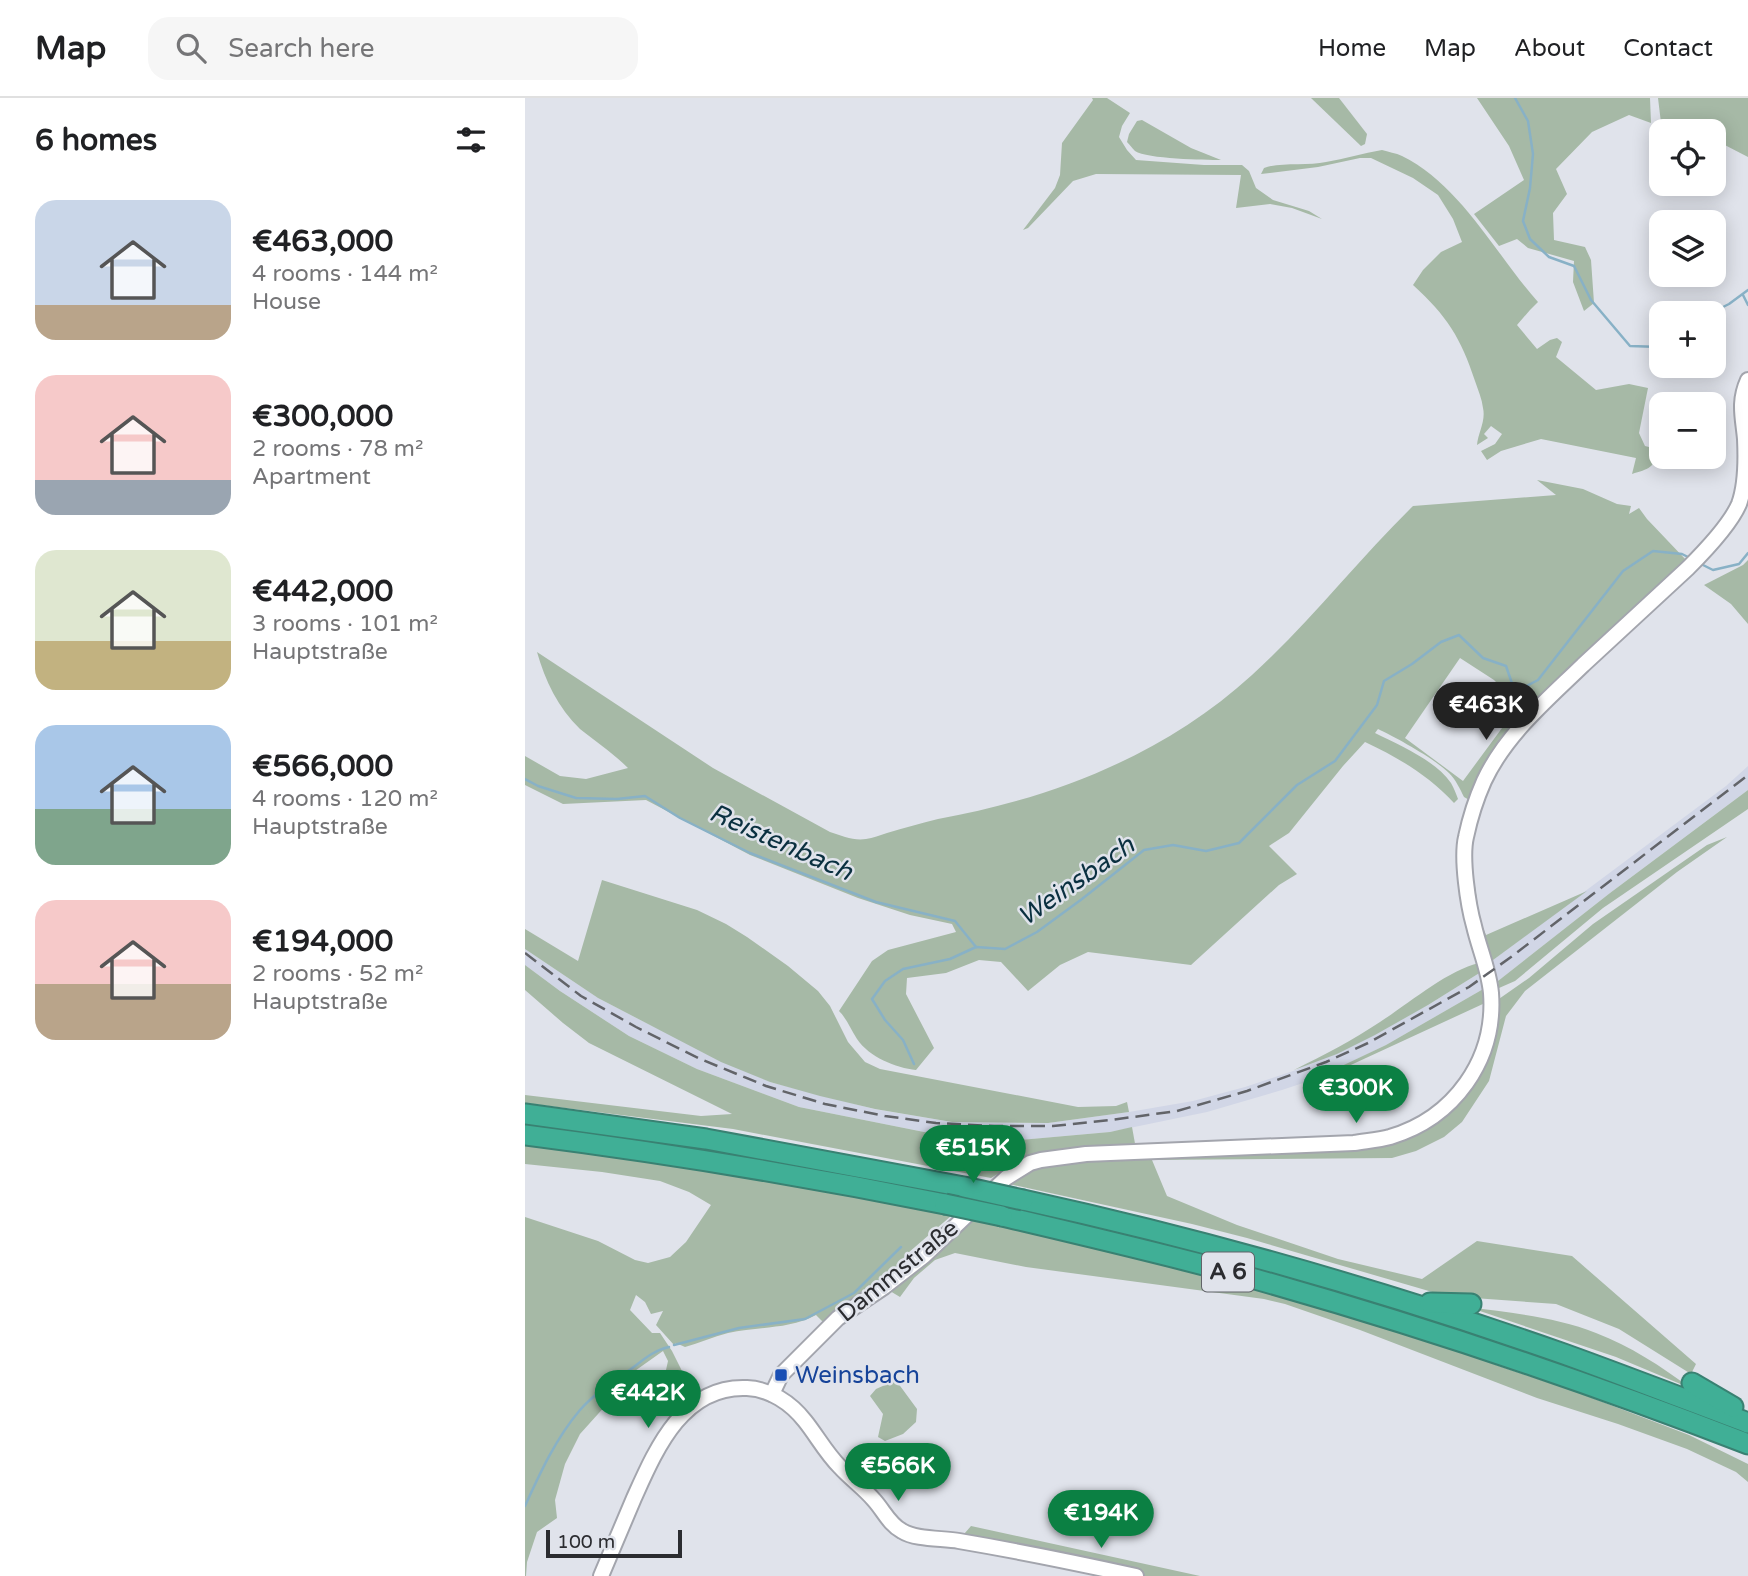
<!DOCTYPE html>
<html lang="en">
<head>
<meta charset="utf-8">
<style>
	:root { --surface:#fff; --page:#f6f6f6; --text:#202124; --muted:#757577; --line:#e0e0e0; --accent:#0b8043 }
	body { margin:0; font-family:"Varela Round",sans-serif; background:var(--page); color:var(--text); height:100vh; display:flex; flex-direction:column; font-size:26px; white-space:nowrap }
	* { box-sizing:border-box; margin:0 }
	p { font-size:23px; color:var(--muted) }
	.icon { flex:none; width:38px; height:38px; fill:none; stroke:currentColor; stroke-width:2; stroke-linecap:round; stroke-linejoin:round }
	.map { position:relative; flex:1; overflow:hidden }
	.side { display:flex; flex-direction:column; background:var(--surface); width:525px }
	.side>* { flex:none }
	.controls { position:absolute; left:1124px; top:21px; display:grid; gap:14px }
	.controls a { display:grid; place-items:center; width:77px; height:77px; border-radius:14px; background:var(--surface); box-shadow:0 4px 18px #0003; font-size:35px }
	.scale { position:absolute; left:21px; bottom:18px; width:136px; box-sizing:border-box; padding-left:7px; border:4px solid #2b2c30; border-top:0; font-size:19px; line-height:24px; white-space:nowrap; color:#2b2c30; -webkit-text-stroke:5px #e0e3eb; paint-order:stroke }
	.price { position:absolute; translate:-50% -60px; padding:0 16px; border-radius:24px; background:var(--accent); color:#fff; font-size:23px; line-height:46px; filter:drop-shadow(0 2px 4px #0008) }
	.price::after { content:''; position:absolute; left:50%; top:42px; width:21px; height:16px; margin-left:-10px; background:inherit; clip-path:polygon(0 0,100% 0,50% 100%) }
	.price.current { background:#222; color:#fff }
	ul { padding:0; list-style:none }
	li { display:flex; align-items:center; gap:21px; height:175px; padding:0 35px }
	li span { display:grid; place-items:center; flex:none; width:196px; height:140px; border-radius:21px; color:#555 }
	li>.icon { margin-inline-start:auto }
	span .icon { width:84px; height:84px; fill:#fffc; stroke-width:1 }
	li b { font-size:30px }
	h2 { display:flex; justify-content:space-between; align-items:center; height:84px; padding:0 35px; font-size:30px }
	header { display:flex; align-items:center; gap:42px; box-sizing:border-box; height:98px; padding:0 35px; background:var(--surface); border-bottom:2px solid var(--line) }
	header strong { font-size:33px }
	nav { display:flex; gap:38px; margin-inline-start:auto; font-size:24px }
	.search { width:490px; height:63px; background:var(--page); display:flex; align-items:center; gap:18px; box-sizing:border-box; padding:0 24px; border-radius:21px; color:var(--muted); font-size:26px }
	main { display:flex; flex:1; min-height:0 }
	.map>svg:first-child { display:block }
	.built { fill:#d1d6e6 }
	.green { fill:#a6b9a6; fill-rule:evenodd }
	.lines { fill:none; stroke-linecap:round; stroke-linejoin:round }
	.stream { stroke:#88b1c6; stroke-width:2.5 }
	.minor-casing { stroke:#a3a5ad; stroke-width:18 }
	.highway-casing { stroke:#398172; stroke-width:23 }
	.minor { stroke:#fff; stroke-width:14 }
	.highway { stroke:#40af96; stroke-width:19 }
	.rail { stroke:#626469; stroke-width:2.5; stroke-dasharray:14 7; stroke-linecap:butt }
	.highway-bridge-casing { stroke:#398172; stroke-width:23; stroke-linecap:butt }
	.highway-bridge { stroke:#40af96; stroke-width:19 }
	.transit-dot { fill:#1a4fb4; stroke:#e0e3eb; stroke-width:2.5 }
	.labels { text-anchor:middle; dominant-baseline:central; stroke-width:5; stroke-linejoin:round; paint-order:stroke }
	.shield { fill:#e0e3eb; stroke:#616368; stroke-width:2 }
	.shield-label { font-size:23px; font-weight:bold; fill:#2b2c30 }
	.street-label { font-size:24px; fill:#2b2c30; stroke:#e0e3eb }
	.transit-label { font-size:24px; fill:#164399; stroke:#e0e3eb; text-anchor:start }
	.water-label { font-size:26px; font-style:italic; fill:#0a3040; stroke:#e0e3eb }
</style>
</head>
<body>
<header>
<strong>Map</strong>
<div class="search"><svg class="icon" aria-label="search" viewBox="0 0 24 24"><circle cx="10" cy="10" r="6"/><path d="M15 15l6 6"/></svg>Search here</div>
<nav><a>Home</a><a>Map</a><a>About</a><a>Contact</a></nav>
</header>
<main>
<section class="side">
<h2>6 homes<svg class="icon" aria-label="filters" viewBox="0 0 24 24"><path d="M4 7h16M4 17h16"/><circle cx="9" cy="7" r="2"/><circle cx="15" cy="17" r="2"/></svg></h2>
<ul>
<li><span style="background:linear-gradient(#c9d6e8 75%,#b9a48a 0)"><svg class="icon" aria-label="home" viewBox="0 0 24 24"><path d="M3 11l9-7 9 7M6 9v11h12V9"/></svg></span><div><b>€463,000</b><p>4 rooms · 144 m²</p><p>House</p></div></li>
<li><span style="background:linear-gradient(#f6c9c9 75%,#9aa5b1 0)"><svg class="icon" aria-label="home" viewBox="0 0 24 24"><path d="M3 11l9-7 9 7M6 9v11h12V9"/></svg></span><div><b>€300,000</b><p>2 rooms · 78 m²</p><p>Apartment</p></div></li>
<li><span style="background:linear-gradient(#dfe7d0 65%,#c2b280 0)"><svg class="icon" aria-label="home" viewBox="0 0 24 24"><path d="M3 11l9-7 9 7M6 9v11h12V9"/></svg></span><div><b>€442,000</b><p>3 rooms · 101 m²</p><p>Hauptstraße</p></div></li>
<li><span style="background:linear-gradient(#a9c7e8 60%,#7fa58c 0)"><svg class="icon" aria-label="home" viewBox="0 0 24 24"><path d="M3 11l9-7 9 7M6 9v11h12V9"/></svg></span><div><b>€566,000</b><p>4 rooms · 120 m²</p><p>Hauptstraße</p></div></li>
<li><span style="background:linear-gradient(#f6c9c9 60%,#b9a48a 0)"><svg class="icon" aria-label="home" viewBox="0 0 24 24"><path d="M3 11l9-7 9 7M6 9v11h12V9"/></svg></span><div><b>€194,000</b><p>2 rooms · 52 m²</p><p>Hauptstraße</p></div></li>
</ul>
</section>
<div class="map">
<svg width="1223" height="1478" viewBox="0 0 1223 1478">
	<rect width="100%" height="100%" fill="#e0e3eb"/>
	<g class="built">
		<polygon points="1223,668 1223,692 1085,795 973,883 964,865 1201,688"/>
		<polygon points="0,851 73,900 123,926 245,984 349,1011 427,1024 523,1025 604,1014 668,1003 720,989 771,972 903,907 956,874 960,890 861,947 805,974 805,976 757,992 682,1014 585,1034 495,1042 399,1034 274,1009 172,971 104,938 35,893 0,867"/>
	</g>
	<g class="green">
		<polygon points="567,0 582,0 605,15 597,28 594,39 602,52 611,62 679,67 717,67 724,73 731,90 748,102 784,113 797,121 767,110 745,106 711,110 716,77 571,76 548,83 503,130 498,132 530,90 535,77 537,45 568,2"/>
		<polygon points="786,0 814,0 842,36 840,46 836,48"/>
		<polygon points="952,0 1125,0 1126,25 1104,17 1067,34 1031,71 1042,96 1028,115 1029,142 1060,149 1066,162 1069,205 1059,213 1048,184 1049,163 1003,150 992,141 974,148 949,116 999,82 984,48"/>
		<polygon points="1133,0 1223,0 1223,59 1192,43 1188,39 1188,33 1182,33 1168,21 1151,25 1153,33 1137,33"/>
		<path d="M617,22l49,28 30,12c-16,0 -74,-1 -86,-9 -3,-3 -5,-6 -8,-9l2,-8 8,-13z"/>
		<path d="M857,52c6,2 14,3 20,6 59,29 94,99 136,146l-8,8 -13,15 20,24 13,-9 7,-2 5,4 -6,15 40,33 33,-6 19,4 -9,45 6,13 12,3c-1,19 -9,20 -25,25l4,-16 -95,-19 -40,12 -14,9 -6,-9 14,-7 7,-10 -11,-8 -7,8 4,4 -11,7c1,-12 9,-24 6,-37 -1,-9 -5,-18 -8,-27 -14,-43 -28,-65 -62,-96l10,-15 18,-18 21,-10 -9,-23 -15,-24 -25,-17 -42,-20h-11l-42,9 -57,7 3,-6c15,-6 44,-2 62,-6 19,-3 37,-9 56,-12z"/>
		<path d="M1012,382l46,9 34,15 14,2 -2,8 10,-6 8,11 40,42 -143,134 -73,106 -7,-4c-4,-8 -8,-17 -15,-24 -14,-14 -52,-35 -71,-44l-3,4c24,12 60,27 76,50 3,5 5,11 7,16l-4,4c-26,-28 -55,-45 -89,-61l-22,24 -54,67 -20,13 28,28 -18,11 -88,80 -103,-13 -28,13 -32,26 -27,-29 -22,-2 -33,13 -39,5 -1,16 28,54 -18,22c-20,-2 -47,-13 -59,-31 -6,-9 -10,-20 -18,-28l33,-50 16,-11 68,-18 -4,-8 -42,-9 -52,-17 -108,-43 -104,-55 -83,4 -38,-19v-29l35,20 26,3 42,-11c-15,-15 -32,-26 -48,-39 -22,-21 -35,-49 -43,-77l176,116 117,64c12,4 24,9 36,7 7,-1 14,-4 21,-6 17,-5 34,-10 51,-14 116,-21 226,-64 314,-144 58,-53 106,-115 161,-169l143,-11zM935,560l34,22 25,25 -56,76 -58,-43z"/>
		<polygon points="1223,462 1223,526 1206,506 1179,487 1218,467"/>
		<path d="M965,684l-16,44 -2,40 8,54 6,15 101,-44 -98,72c-11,-38 -26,-96 -17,-134 4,-16 12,-32 18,-47z"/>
		<polygon points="1223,692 1223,711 1078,810 990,883 974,890 973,883 1085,795"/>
		<polygon points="1202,739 1152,774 1000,893 981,918 964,983 937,1024 919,1039 891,1053 867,1060 627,1062 642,1098 712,1127 813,1161 897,1181 952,1143 1047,1158 1171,1266 1166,1276 1094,1231 1031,1206 921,1198 722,1140 667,1126 484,1086 512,1068 551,1063 627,1061 628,1057 866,1043 944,989 971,903 1004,880 1068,826 1182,747"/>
		<polygon points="77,782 172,812 201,826 222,839 263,868 293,893 305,908 323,944 340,964 355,971 553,1009 591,1008 602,1004 604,1014 523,1025 427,1024 350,1011 295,998 245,984 196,964 73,900 0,851 0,831 53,863"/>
		<path d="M954,865l2,9 -53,33 -53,30 -38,19 -43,16c30,-15 59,-30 86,-48 28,-18 68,-52 99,-59z"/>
		<polygon points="0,867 35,893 104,938 172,971 274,1009 399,1034 495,1042 585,1034 607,1029 611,1051 527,1054 499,1060 466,1080 208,1031 0,1005 0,997 176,1018 207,1016 64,945 38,925 0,892"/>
		<polygon points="960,890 960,905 815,972 805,976 804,974 861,947"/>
		<path d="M0,1047l73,9 152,23 201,39 -43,37v9l-82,63 -10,-10c-28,15 -58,11 -88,18 -15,4 -29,10 -43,14l-9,-4 -2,2 -18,-20 7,-14 -12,3 -6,-12 -9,-7 -6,15 22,23h8l12,18 13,26 -8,3 -11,-10 2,-9 -5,-10 -31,22 -16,21 -36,40 -15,30 -10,36 2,18 -20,14 -10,30 -1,14h-1v-359l73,24 37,19 13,3 22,-6 16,-15 25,-37 -22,-13 -29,-11 -58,-9 -77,-8z"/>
		<polygon points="447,1122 484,1126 659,1169 913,1245 971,1267 1049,1293 1164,1337 1223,1366 1223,1384 1211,1374 1162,1351 1093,1326 1012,1300 835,1232 760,1206 739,1201 501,1169 430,1155 410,1162 389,1180 375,1199 365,1193 372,1185"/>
		<path d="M943,1209c43,6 88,10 128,26 34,13 65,33 94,55l-74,-31z"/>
		<polygon points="370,1281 392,1311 391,1324 378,1336 360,1343 353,1339 358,1316 345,1298 351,1291 360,1287 362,1282"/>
		<polygon points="446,1428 675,1478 572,1478 569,1469 433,1443"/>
	</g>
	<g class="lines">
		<g class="stream">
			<polyline points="990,0 1003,23 1008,56 1005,90 998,123 1005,141 1024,159 1049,168 1066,202 1105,248 1136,249"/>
			<polyline points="1218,197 1223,207"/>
			<polyline points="1186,215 1204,206 1223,192"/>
			<polyline points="1174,465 1188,472 1214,466 1223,455"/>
			<polyline points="0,681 13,688 51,700 92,701 120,698 155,720 225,755 351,804 430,823 451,849"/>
			<polyline points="389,966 378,942 360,922 347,901 360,883 378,871 425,861 451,849 480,851 512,834 557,801 619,752 648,747 681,753 714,745 772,687 810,663 852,607 859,583 887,566 916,544 934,537 958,560 981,568 990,594 1013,582 1098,473 1128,453 1157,456 1165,460"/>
			<polyline points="149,1247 214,1230 280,1221 329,1195 376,1149"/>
			<path d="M0,1408c15,-33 31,-68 55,-96 14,-16 33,-29 51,-41 12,-9 23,-19 38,-22"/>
		</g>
		<defs>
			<g id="minor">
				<path d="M247,1296l9,-19 57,-57 46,-31 40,-31 82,-78 24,-15 11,-3 45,-6 268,-11c12,-2 25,-3 36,-6 64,-19 106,-77 101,-144 -2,-23 -12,-45 -17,-67 -6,-21 -13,-68 -8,-89 4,-19 10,-38 18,-56 22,-47 62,-80 99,-116 35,-32 70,-65 105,-97 16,-16 42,-43 51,-64 7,-19 7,-44 6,-65 -2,-22 -7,-37 3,-59"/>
				<path d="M76,1478c11,-26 22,-52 33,-78 22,-49 49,-113 113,-110 23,1 44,15 58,33 12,15 21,32 35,46 11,12 24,21 34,33 10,11 15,24 28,31 14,9 41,7 57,10 59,10 118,22 177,35"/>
			</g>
			<g id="highway">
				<polyline points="0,1016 181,1041 439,1089"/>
				<path d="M0,1037c141,18 281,41 420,69"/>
				<path d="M498,1102c183,40 364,92 541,154 61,22 123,46 184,69"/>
				<path d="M477,1118c72,17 145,34 217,53 179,49 356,108 529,175"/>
				<polyline points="905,1205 946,1206"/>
				<polyline points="1167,1285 1208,1309"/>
			</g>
		</defs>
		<use href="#minor" class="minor-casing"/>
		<use href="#highway" class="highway-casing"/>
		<use href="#minor" class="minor"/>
		<use href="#highway" class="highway"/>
		<polyline class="rail" points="0,855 56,898 111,929 173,960 241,988 300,1006 360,1018 411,1025 469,1028 528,1028 586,1022 652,1013 722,993 801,964 843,945 944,889 986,859 1223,677"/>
		<defs>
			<g id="highway-bridge">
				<polyline points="439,1089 498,1102"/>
				<polyline points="420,1106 477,1118"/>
			</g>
		</defs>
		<use href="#highway-bridge" class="highway-bridge-casing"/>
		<use href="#highway-bridge" class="highway-bridge"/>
	</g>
	<rect class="transit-dot" x="249" y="1270" width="14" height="14" rx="3.5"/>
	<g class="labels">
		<rect class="shield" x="677" y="1154.5" width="52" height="39" rx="5"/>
		<g class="shield-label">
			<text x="703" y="1174">A 6</text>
		</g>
		<g class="street-label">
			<text transform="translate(373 1173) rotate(-39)">Dammstraße</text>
		</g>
		<g class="transit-label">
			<text x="270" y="1277">Weinsbach</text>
		</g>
		<g class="water-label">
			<text transform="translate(256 744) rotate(24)">Reistenbach</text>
			<text transform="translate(551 783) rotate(-35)">Weinsbach</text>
		</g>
	</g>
</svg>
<div class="controls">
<a><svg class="icon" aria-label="locate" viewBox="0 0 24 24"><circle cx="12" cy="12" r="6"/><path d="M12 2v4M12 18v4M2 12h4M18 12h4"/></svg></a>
<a><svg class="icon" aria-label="layers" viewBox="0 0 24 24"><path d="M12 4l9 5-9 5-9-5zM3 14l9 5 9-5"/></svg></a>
<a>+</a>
<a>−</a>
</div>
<div class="scale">100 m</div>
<b class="price current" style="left:961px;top:644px">€463K</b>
<b class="price" style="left:831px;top:1027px">€300K</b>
<b class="price" style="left:448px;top:1087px">€515K</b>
<b class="price" style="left:123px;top:1332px">€442K</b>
<b class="price" style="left:373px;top:1405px">€566K</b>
<b class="price" style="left:576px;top:1452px">€194K</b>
</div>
</main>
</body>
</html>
